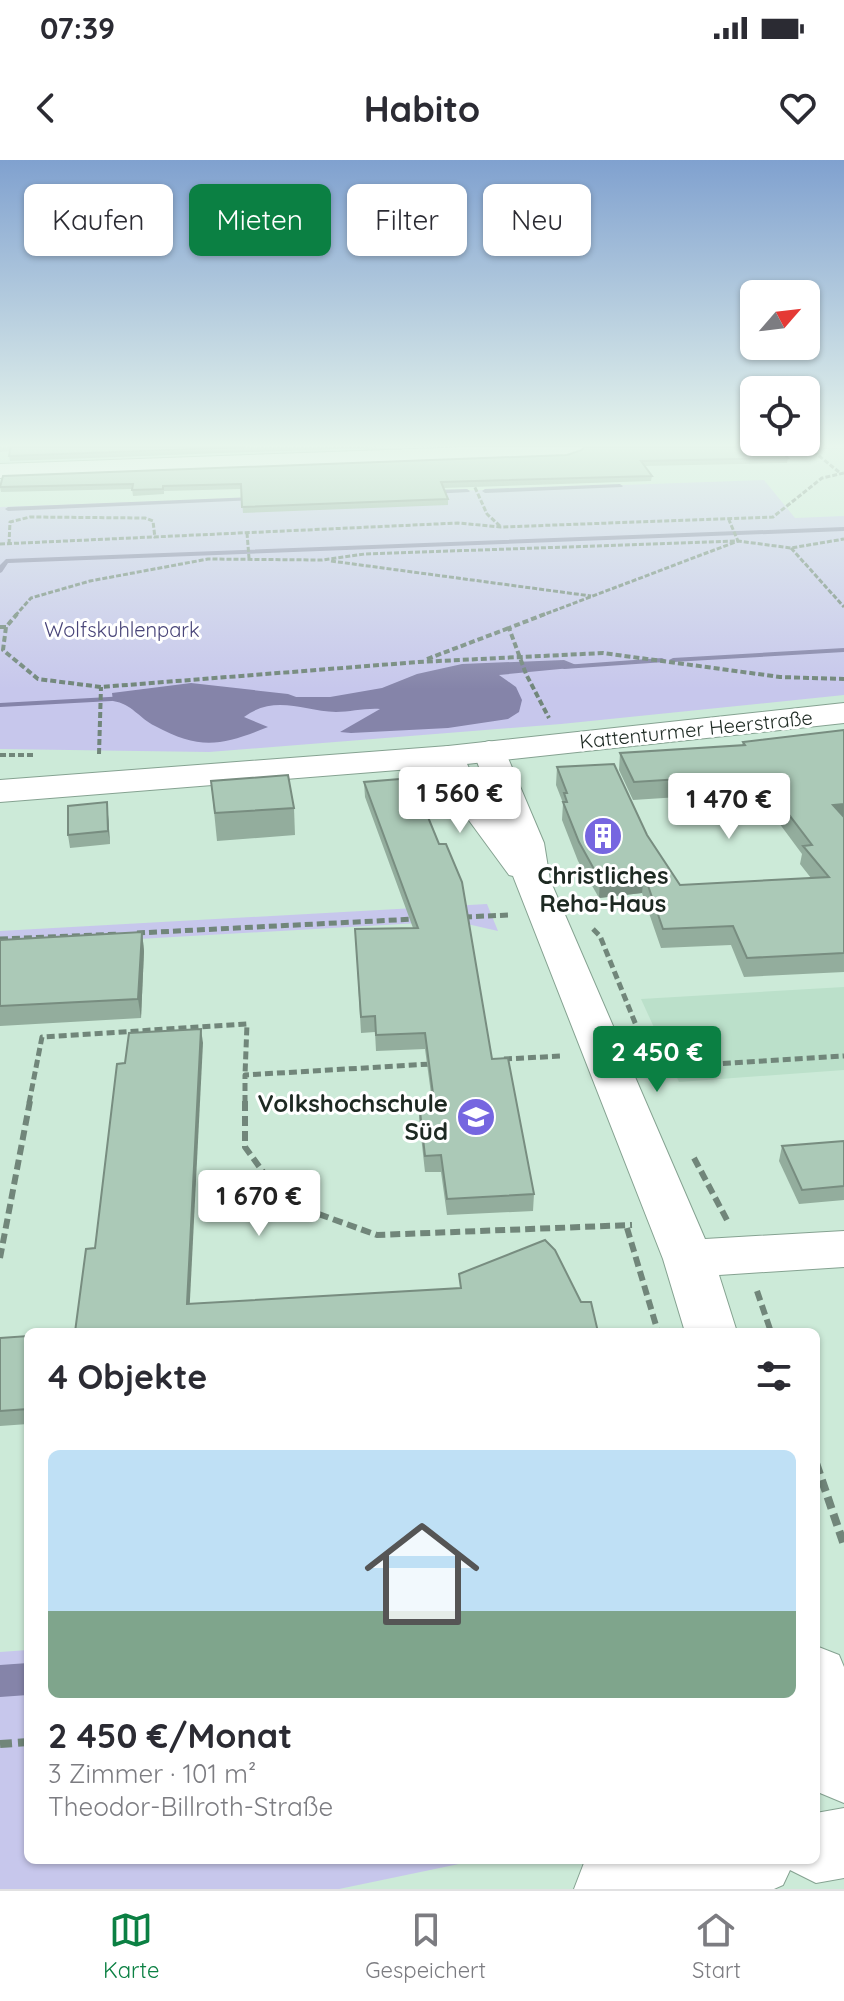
<!DOCTYPE html>
<html lang="de">
<head>
<meta charset="utf-8">
<style>
	:root { --surface:#fff; --page:#f7f7f7; --text:#2b2b33; --muted:#7c7c81; --line:#e1e1e2; --accent:#0b8043 }
	body { margin:0; font-family:Quicksand,sans-serif; background:var(--page); color:var(--text); height:100vh; display:flex; flex-direction:column; font-size:30px; white-space:nowrap }
	* { box-sizing:border-box; margin:0 }
	p { font-size:26px; color:var(--muted) }
	.icon { flex:none; width:44px; height:44px; fill:none; stroke:currentColor; stroke-width:2; stroke-linecap:round; stroke-linejoin:round }
	.map { position:relative; flex:1; overflow:hidden }
	.panel { position:absolute; left:24px; top:1168px; width:796px; height:536px; display:flex; flex-direction:column; background:var(--surface); border-radius:12px; box-shadow:0 2px 6px #0004 }
	.panel>* { flex:none }
	.hud { position:absolute; left:24px; top:24px; width:796px; height:72px; display:flex; gap:16px }
	.needle { width:52px; rotate:62deg }
	.buttons { position:absolute; left:740px; top:120px; display:grid; gap:16px }
	.buttons a { display:grid; place-items:center; width:80px; height:80px; border-radius:12px; background:var(--surface); box-shadow:0 2px 6px #0004; font-size:40px }
	.price { position:absolute; translate:-50% -68px; padding:0 18px; border-radius:8px; background:#fff; color:#222; font-size:26px; line-height:52px; filter:drop-shadow(0 2px 4px #0008) }
	.price::after { content:''; position:absolute; left:50%; top:48px; width:24px; height:18px; margin-left:-12px; background:inherit; clip-path:polygon(0 0,100% 0,50% 100%) }
	.price.current { background:var(--accent); color:#fff }
	ul { padding:0; list-style:none }
	li { display:grid; align-content:center; gap:16px; height:424px; padding:0 24px }
	li span { display:grid; place-items:center; height:248px; border-radius:12px; color:#555 }
	li>.icon { margin-inline-start:auto }
	span .icon { width:144px; height:144px; fill:#fffc; stroke-width:1 }
	li b { font-size:34px }
	h2 { display:flex; justify-content:space-between; align-items:center; height:96px; padding:0 24px; font-size:34px }
	.pill { padding:0 28px; border-radius:12px; background:var(--surface); box-shadow:0 2px 6px #0004; font-size:28px; line-height:72px }
	.pill.current { background:var(--accent); color:#fff }
	.status { display:flex; justify-content:space-between; align-items:center; height:56px; padding:0 40px; background:var(--surface); direction:ltr }
	.status svg { height:22px; fill:currentColor }
	header { display:flex; justify-content:space-between; align-items:center; height:104px; padding:0 24px; background:var(--surface); font-size:36px; font-weight:700 }
	.tab-bar { display:flex; justify-content:space-around; align-items:center; height:112px; border-top:2px solid var(--line); background:var(--surface); font-size:22px; color:var(--muted) }
	.tab-bar a { display:grid; justify-items:center; gap:4px }
	.tab-bar .current { color:var(--accent) }
	.map>svg:first-child { display:block }
	.built { fill:#bbe0ca }
	.green { fill:#c7c7ec }
	.water { fill:#8584a9 }
	.lines { fill:none; stroke-linecap:round; stroke-linejoin:round }
	.stream { fill:#8584a9; fill-rule:evenodd }
	.minor-casing { stroke:#85a291; stroke-width:2 }
	.major-casing { stroke:#85a291; stroke-width:2 }
	.path-far4 { stroke:#71867a; stroke-width:3; stroke-dasharray:5 2; stroke-linecap:butt }
	.path-far3 { stroke:#71867a; stroke-width:4; stroke-dasharray:6 3; stroke-linecap:butt }
	.path-far2 { stroke:#71867a; stroke-width:5; stroke-dasharray:8 4; stroke-linecap:butt }
	.path-far1 { stroke:#71867a; stroke-width:6; stroke-dasharray:10 5; stroke-linecap:butt }
	.path { stroke:#71867a; stroke-width:8; stroke-dasharray:12 6; stroke-linecap:butt }
	.minor { fill:#fff; fill-rule:evenodd }
	.major { fill:#fff; fill-rule:evenodd }
	.wall { fill:#93ad9d }
	.shaded-wall { fill:#788d80 }
	.building { fill:#abc9b7; stroke:#788d80; stroke-width:2 }
	.labels { text-anchor:middle; dominant-baseline:central; stroke-width:6; stroke-linejoin:round; paint-order:stroke }
	.far-park-label { font-size:20px; fill:#484478; stroke:#fff }
	.far-street-label { font-size:20px; fill:#1d2922; stroke:#fff }
	.poi-label { font-size:24px; font-weight:bold; fill:#1d2922; stroke:#fff }
</style>
</head>
<body>
<div class="status"><b>07:39</b><svg viewBox="0 0 49 12"><path d="M0 12V9h3v3zM5 12V6h3v6zM10 12V3h3v9zM15 12V0h3v12zM26 1h20v11H26zM47 4h2v5h-2z"/></svg></div>
<header><svg class="icon" aria-label="back" viewBox="0 0 24 24"><path d="M15 5l-7 7 7 7"/></svg>Habito<svg class="icon" aria-label="heart" viewBox="0 0 24 24"><path d="M12 20l-8-8c-3-5 5-10 8-4 3-6 11-1 8 4z"/></svg></header>
<div class="map">
<svg width="844" height="1729" viewBox="0 0 844 1729">
	<rect width="100%" height="100%" fill="#ccead8"/>
	<polygon class="built" points="844,827 844,910 679,922 641,839"/>
	<g class="green">
		<polygon points="764,320 795,358 844,356 844,535 561,564 209,592 0,589 0,347"/>
		<polygon points="487,744 498,771 454,761 0,787 0,771"/>
		<polygon points="28,1490 28,1700 478,1700 339,1729 0,1729 0,1492"/>
	</g>
	<g class="water">
		<path d="M564,500l17,7 -82,8 17,12 6,13 -3,12 -11,7 -60,9 -97,5 -11,-1 40,-23c-15,-1 -30,3 -44,3 -33,-1 -61,-18 -92,5l24,10c-45,18 -67,24 -113,-1 -16,-8 -23,-22 -42,-25l-1,-8 79,-10 97,11 19,7 75,-13 35,-14 45,-10z"/>
		<polygon points="28,1503 28,1535 0,1537 0,1505"/>
	</g>
	<g class="lines">
		<g class="stream">
			<polygon points="620,324 623,326 622,327 485,333 482,331 485,329"/>
			<polygon points="467,329 470,331 469,332 431,334 428,332 431,330"/>
			<polygon points="254,337 257,339 256,340 8,351 5,349 8,347"/>
			<polygon points="844,367 844,371 8,403 2,412 0,413 0,405 6,399"/>
			<polygon points="844,488 844,492 673,502 669,500 673,498"/>
			<polygon points="662,498 666,500 665,502 564,509 560,507 564,505"/>
			<polygon points="127,536 131,538 130,540 0,547 0,543"/>
			<polygon points="285,537 331,537 335,539 331,541 288,541 284,539"/>
		</g>
		<defs>
			<g id="minor">
				<polygon points="470,287 584,287 581,292 567,297 0,318 0,304"/>
				<polygon points="489,581 500,584 505,591 544,683 550,720 705,1079 844,1071 844,1107 719,1115 737,1172 685,1172 663,1099 513,716 509,715 443,625 432,596 436,589 448,586 460,589 476,623 494,647 473,591 478,584"/>
				<polygon points="816,1486 839,1495 844,1507 844,1643 820,1633 816,1624"/>
				<polygon points="844,1648 844,1718 816,1723 790,1710 783,1725 774,1729 574,1729 584,1703 593,1700 816,1700 816,1653"/>
			</g>
			<polygon id="major" points="844,543 844,563 448,606 0,642 0,620 448,586"/>
		</defs>
		<use href="#minor" class="minor-casing"/>
		<use href="#major" class="major-casing"/>
		<g class="path-far4">
			<polyline points="808,287 839,312"/>
			<polyline points="472,321 487,354 500,366"/>
			<polyline points="247,373 249,398"/>
			<polyline points="0,384 458,363 501,367 773,357 822,318 844,313"/>
			<polyline points="9,384 10,362 30,357 145,358 153,361 155,378"/>
			<polyline points="791,388 844,447"/>
			<polyline points="331,401 591,436"/>
			<polyline points="15,456 31,438 90,421 208,399 322,400 365,394 738,381 791,388 844,379"/>
			<polyline points="540,456 738,381 729,360"/>
		</g>
		<g class="path-far3">
			<polyline points="545,454 509,468 526,514 549,558"/>
			<polyline points="0,467 6,467 17,454"/>
			<polyline points="6,467 3,490 38,519 101,527 418,502 603,493 780,517 844,519"/>
			<polyline points="427,499 509,468"/>
			<polyline points="99,594 101,527"/>
			<polyline points="0,595 33,595"/>
		</g>
		<g class="path-far2">
			<polyline points="464,757 509,755"/>
			<polyline points="593,769 600,776 642,880"/>
			<polyline points="137,773 415,759"/>
			<polyline points="0,779 119,774"/>
			<polyline points="504,899 562,896"/>
			<polyline points="651,908 844,896"/>
			<polyline points="29,943 42,877 247,864 245,915"/>
			<polyline points="245,943 245,915 431,904"/>
		</g>
		<g class="path-far1">
			<polyline points="245,941 245,987 285,1042 377,1075 632,1065"/>
			<polyline points="694,998 727,1060"/>
			<polyline points="627,1068 658,1172"/>
			<polyline points="0,1098 30,941"/>
			<polyline points="757,1131 771,1172"/>
		</g>
		<g class="path">
			<polyline points="816,1303 844,1385"/>
			<polyline points="0,1584 28,1582"/>
		</g>
		<use href="#minor" class="minor"/>
		<use href="#major" class="major"/>
	</g>
	<g class="wall">
		<polygon points="0,287 387,287 10,301 9,296 10,291 0,292"/>
		<polygon points="582,290 788,298 787,303 644,306 652,316 651,321 443,328 448,339 448,345 243,353 241,329 164,331 164,334 133,336 132,329 1,332 0,327 567,295"/>
		<polygon points="844,570 844,812 744,817 731,785 661,788 642,733 599,738 578,701 562,660 563,643 556,625 557,607 647,675 680,725 811,718 800,704 802,694 756,632 633,640 619,610 620,593 742,585 743,582"/>
		<polygon points="211,621 294,648 295,675 217,681"/>
		<polygon points="364,622 492,899 534,1034 533,1051 447,1055 441,1012 425,1012 419,958 419,942 432,941 425,889 376,891 375,872 361,873 356,785 413,768 365,637"/>
		<polygon points="108,655 110,684 70,688 68,675"/>
		<polygon points="142,772 144,791 141,858 0,866 0,780"/>
		<polygon points="844,981 844,1040 799,1044 779,1001 782,986"/>
		<polygon points="28,1176 28,1264 0,1266 0,1178"/>
	</g>
	<g class="shaded-wall">
		<polygon points="107,642 108,655 110,684 108,671"/>
		<polygon points="844,644 844,661 833,645"/>
		<polygon points="644,714 642,733 599,738 600,720"/>
		<polygon points="142,772 144,791 141,858 138,839"/>
		<polygon points="201,869 203,883 189,1159 187,1144"/>
	</g>
	<g class="building">
		<polygon points="11,287 246,287 9,296"/>
		<polygon points="584,287 778,287 788,298 641,301 652,316 441,322 448,339 242,347 241,324 163,326 163,329 132,330 133,324 0,327 3,316 567,295 582,290"/>
		<polygon points="844,570 844,644 833,645 844,657 844,793 747,798 733,766 663,769 644,714 600,720 579,682 563,642 567,642 564,633 567,633 557,607 614,604 647,675 680,725 829,717 803,686 812,685 758,614 634,622 620,593 745,585 743,582"/>
		<polygon points="288,615 294,648 215,653 211,621"/>
		<polygon points="412,618 439,684 446,684 462,722 492,899 508,898 534,1034 447,1039 441,995 425,996 419,942 434,941 425,873 376,875 375,856 361,857 355,769 418,768 364,622"/>
		<polygon points="107,642 108,671 68,675 68,646"/>
		<polygon points="142,772 138,839 0,846 0,780"/>
		<polygon points="201,869 187,1144 461,1128 459,1114 545,1080 555,1090 581,1142 591,1142 598,1172 75,1172 86,1089 95,1088 117,904 125,903 129,873"/>
		<polygon points="844,981 844,1026 802,1030 782,986"/>
		<polygon points="28,1176 28,1249 0,1251 0,1178"/>
	</g>
	<linearGradient id="sky" x2="0" y2="1"><stop stop-color="#80a1cf"/><stop offset="0.54" stop-color="#e8f6ed"/><stop offset="1" stop-color="#e8f6ed" stop-opacity="0"/></linearGradient>
	<rect width="844" height="529" fill="url(#sky)"/>
	<defs>
		<symbol id="building-disc" viewBox="-11 -11 22 22"><circle r="9.5" fill="#7666e0" stroke="#fff"/><path d="M-4-6H4V6H1V3H-1V6H-4ZM-2.5-4.3h1.7v1.8h-1.7ZM.8-4.3h1.7v1.8H.8ZM-2.5-1h1.7V.8h-1.7ZM.8-1h1.7V.8H.8Z" fill="#fff"/></symbol>
		<symbol id="university-disc" viewBox="-11 -11 22 22"><circle r="9.5" fill="#7666e0" stroke="#fff"/><path d="M0-5L7-2L0 1L-7-2ZM-4 1L0 2.5L4 1V4Q0 6-4 4Z" fill="#fff"/></symbol>
	</defs>
	<g fill-rule="evenodd">
		<use href="#building-disc" x="581" y="654" width="44" height="44"/>
		<use href="#university-disc" x="454" y="935" width="44" height="44"/>
	</g>
	<g class="labels">
		<g class="far-park-label">
			<text x="122" y="469">Wolfskuhlenpark</text>
		</g>
		<g class="far-street-label">
			<text transform="translate(696 569) rotate(-6)">Kattenturmer Heerstraße</text>
		</g>
		<g class="poi-label">
			<text x="603" y="715">Christliches<tspan x="603" dy="28">Reha-Haus</tspan></text>
			<text x="448" y="943" text-anchor="end">Volkshochschule<tspan x="448" dy="28">Süd</tspan></text>
		</g>
	</g>
</svg>
<div class="buttons">
<a><svg class="needle" viewBox="-14 -14 28 28"><path d="M0-13l5 13h-10z" fill="#e53935"/><path d="M0 13l5-13h-10z" fill="#7c7c81"/></svg></a>
<a><svg class="icon" aria-label="locate" viewBox="0 0 24 24"><circle cx="12" cy="12" r="6"/><path d="M12 2v4M12 18v4M2 12h4M18 12h4"/></svg></a>
</div>
<b class="price" style="left:460px;top:675px">1 560 €</b>
<b class="price" style="left:729px;top:681px">1 470 €</b>
<b class="price current" style="left:657px;top:934px">2 450 €</b>
<b class="price" style="left:259px;top:1078px">1 670 €</b>
<div class="hud">
<a class="pill">Kaufen</a>
<a class="pill current">Mieten</a>
<a class="pill">Filter</a>
<a class="pill">Neu</a>
</div>
<section class="panel">
<h2>4 Objekte<svg class="icon" aria-label="filters" viewBox="0 0 24 24"><path d="M4 7h16M4 17h16"/><circle cx="9" cy="7" r="2"/><circle cx="15" cy="17" r="2"/></svg></h2>
<ul>
<li><span style="background:linear-gradient(#bfe0f5 65%,#7fa58c 0)"><svg class="icon" aria-label="home" viewBox="0 0 24 24"><path d="M3 11l9-7 9 7M6 9v11h12V9"/></svg></span><div><b>2 450 €/Monat</b><p>3 Zimmer · 101 m²</p><p>Theodor-Billroth-Straße</p></div></li>
</ul>
</section>
</div>
<nav class="tab-bar">
<a class="current"><svg class="icon" aria-label="map" viewBox="0 0 24 24"><path d="M3 6l6-2 6 2 6-2v14l-6 2-6-2-6 2zM9 4v14M15 6v14"/></svg>Karte</a>
<a><svg class="icon" aria-label="saved" viewBox="0 0 24 24"><path d="M7 4h10v16l-5-4-5 4z"/></svg>Gespeichert</a>
<a><svg class="icon" aria-label="home" viewBox="0 0 24 24"><path d="M3 11l9-7 9 7M6 9v11h12V9"/></svg>Start</a>
</nav>
</body>
</html>
